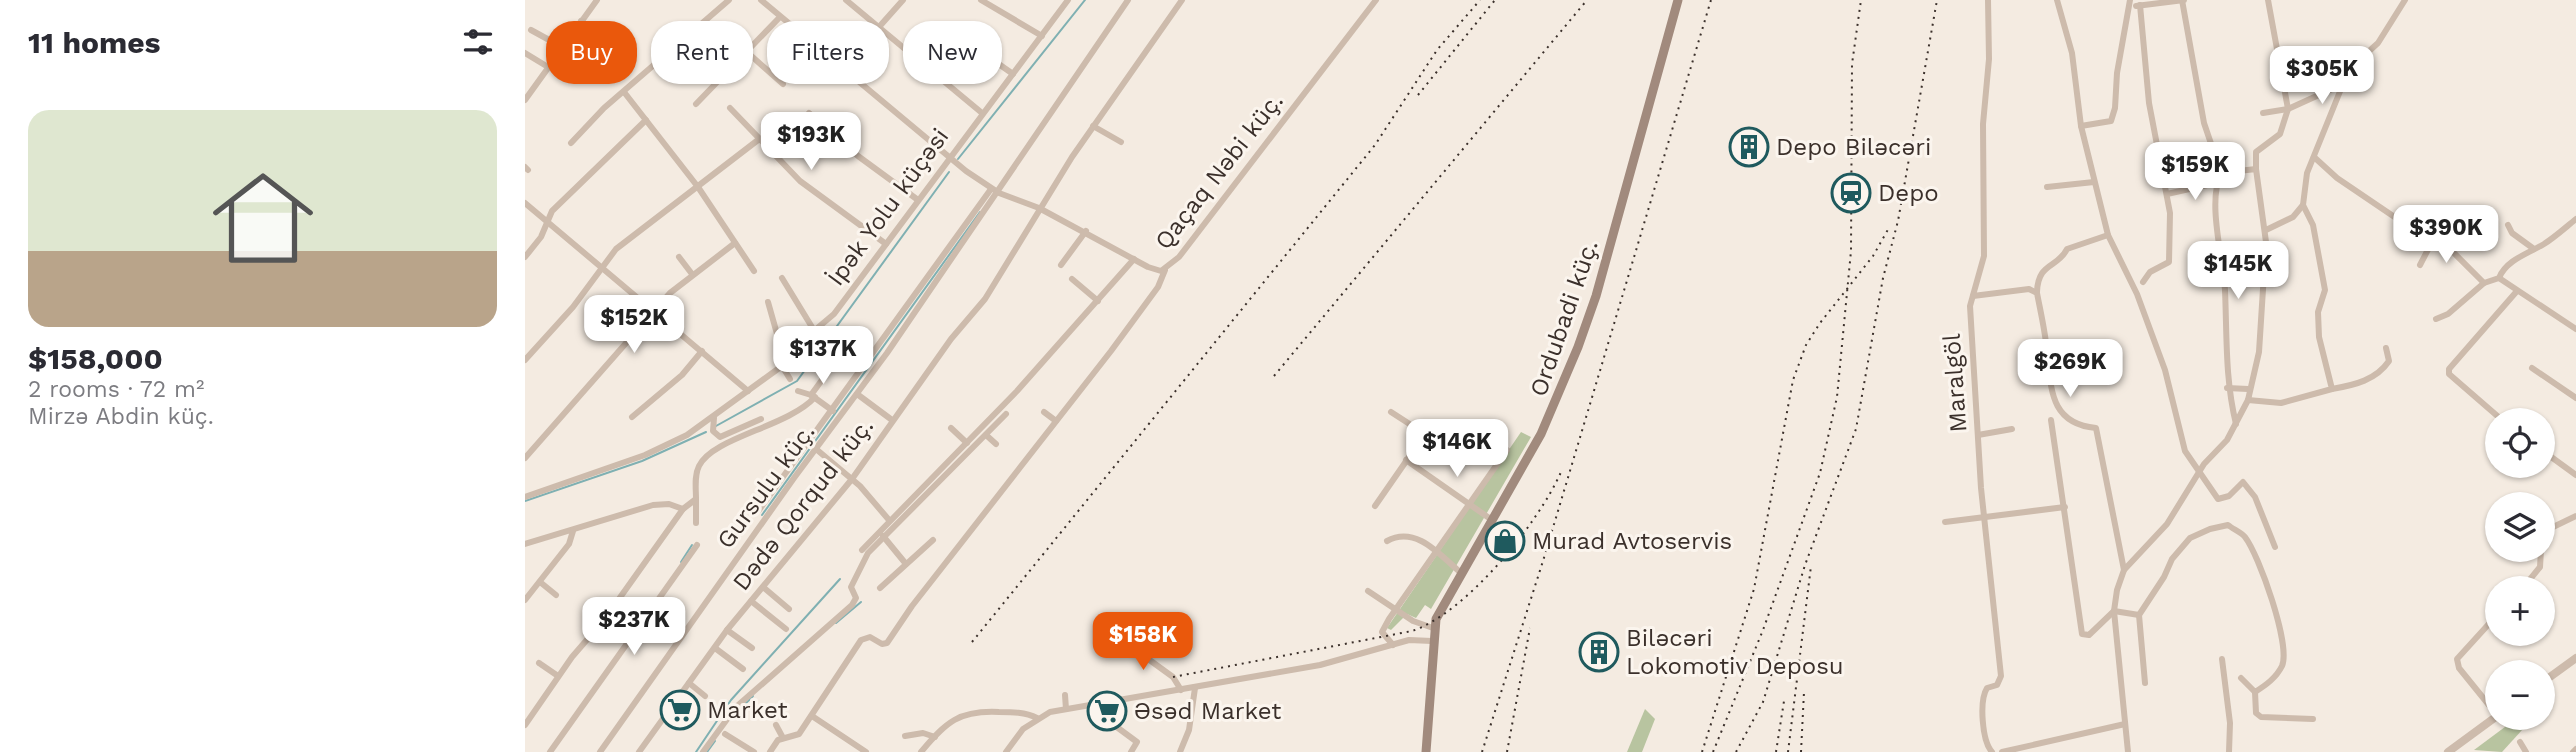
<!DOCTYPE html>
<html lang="en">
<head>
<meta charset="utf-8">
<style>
	:root { --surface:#fff; --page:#f7f7f7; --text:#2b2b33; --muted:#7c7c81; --accent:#ea580c }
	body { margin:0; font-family:"Work Sans",sans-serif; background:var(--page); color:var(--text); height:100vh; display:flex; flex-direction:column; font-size:26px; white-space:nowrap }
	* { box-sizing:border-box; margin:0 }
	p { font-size:23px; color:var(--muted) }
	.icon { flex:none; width:38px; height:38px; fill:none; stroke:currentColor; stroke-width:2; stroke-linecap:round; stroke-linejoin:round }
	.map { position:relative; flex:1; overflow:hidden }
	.details { display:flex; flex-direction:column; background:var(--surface); width:525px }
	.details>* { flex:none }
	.hud { position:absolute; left:21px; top:21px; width:665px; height:63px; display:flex; gap:14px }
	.tools { position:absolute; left:1960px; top:408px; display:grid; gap:14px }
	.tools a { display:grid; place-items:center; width:70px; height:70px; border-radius:50%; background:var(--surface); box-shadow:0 2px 5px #0004; font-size:35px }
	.price { position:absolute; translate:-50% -60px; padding:0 16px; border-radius:14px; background:#fff; color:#222; font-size:23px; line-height:46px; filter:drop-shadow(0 2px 4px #0008) }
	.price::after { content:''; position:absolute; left:50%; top:42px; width:21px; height:16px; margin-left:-10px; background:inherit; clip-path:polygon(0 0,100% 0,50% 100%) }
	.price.selected { background:var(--accent); color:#fff }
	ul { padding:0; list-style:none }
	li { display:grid; align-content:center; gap:14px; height:371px; padding:0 28px }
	li span { display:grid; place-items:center; height:217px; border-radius:21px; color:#555 }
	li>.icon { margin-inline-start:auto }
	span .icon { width:126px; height:126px; fill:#fffc; stroke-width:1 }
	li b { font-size:30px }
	h2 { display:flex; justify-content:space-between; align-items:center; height:84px; padding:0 28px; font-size:30px }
	.tag { padding:0 24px; border-radius:28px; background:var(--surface); box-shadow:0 2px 5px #0004; font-size:24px; line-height:63px }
	.tag.selected { background:var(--accent); color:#fff }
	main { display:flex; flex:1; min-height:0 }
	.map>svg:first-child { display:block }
	.green { fill:#b8c4a0 }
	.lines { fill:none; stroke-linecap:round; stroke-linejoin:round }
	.stream { stroke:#7fb0b2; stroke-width:2 }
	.minor { stroke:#cdbbac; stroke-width:6 }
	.tertiary { stroke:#cdbbac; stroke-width:8 }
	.secondary { stroke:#a18a7d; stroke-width:9 }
	.rail { stroke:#3b302b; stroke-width:2; stroke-dasharray:2 5; stroke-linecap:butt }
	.labels { text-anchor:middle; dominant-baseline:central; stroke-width:6; stroke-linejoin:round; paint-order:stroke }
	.poi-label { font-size:24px; fill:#3b302b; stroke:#fbf5ee; text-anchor:start }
	.street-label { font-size:24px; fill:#3b302b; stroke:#fbf5ee }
</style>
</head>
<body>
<main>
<section class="details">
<h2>11 homes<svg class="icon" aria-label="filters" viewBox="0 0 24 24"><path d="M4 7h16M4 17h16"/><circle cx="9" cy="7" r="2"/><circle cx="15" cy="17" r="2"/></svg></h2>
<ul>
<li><span style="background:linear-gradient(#dfe7d0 65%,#b9a48a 0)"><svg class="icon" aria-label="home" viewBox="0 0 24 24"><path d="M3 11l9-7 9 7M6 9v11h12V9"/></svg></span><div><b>$158,000</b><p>2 rooms · 72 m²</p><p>Mirzə Abdin küç.</p></div></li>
</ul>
</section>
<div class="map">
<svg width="2051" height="752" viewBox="0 0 2051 752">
	<rect width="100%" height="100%" fill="#f4ebe1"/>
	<g class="green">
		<polygon points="996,432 1006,437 906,609 900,605 891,618 882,614 866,630 862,628"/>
		<polygon points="1120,709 1130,719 1117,752 1102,752"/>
		<polygon points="1992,718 2008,718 1977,752 1949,750"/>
	</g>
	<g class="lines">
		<g class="stream">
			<polyline points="433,159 560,0"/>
			<polyline points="191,426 272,381 424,172"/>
			<polyline points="0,501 117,461 181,432"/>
			<polyline points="237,515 455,212"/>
			<polyline points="156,562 167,545"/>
			<polyline points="311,623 336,602"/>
			<polyline points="210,714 228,696"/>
			<polyline points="171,752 206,700 315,579"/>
			<polyline points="182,752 190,741"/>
		</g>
		<g class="minor">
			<polyline points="236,0 441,171 474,193 514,208 623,267 636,271 654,257 851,0"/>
			<polyline points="321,0 457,113"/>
			<polyline points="456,0 517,36"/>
			<path d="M1463,0l1,59 -6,65 1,132 -14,50 11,182 20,188 -4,9 -10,3c-8,13 -5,53 5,64"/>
			<polyline points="1532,0 1547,53 1556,126 1583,235 1612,294 1640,370 1660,451 1693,499 1704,496 1718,482 1730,497 1750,547"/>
			<polyline points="1615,5 1624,103 1645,213 1644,262 1625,272 1618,282"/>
			<polyline points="1611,6 1659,0"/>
			<polyline points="56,21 83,44"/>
			<polyline points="354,27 378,0"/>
			<polyline points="6,30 37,47"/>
			<polyline points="428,32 488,74"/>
			<polyline points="0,53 23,67"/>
			<polyline points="223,53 258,84"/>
			<polyline points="99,92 173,187 229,271"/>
			<polyline points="0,100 72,0"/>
			<polyline points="171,104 254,18"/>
			<polyline points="205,108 275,181 361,244"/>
			<polyline points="284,113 333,156 393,200"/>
			<polyline points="1738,113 1763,109 1818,84"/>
			<polyline points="568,126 596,142"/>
			<polyline points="1556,126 1586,121 1590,108 1592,73 1605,0"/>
			<polyline points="46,143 79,108 204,0"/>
			<path d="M1789,157l23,21 59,40 51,28 37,37 15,-5c7,-18 30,-25 45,-34 11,-7 22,-17 32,-25"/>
			<polyline points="0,167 3,170"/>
			<polyline points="1731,169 1731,152 1755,134 1763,109 1743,0"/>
			<path d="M1696,173c-14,29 2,84 4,117 2,46 0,89 11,134"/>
			<polyline points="1522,187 1569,182"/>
			<polyline points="1642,194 1691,183"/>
			<polyline points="0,203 223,391"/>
			<polyline points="1983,225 1987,233 2009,249"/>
			<polyline points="1741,230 1768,217 1778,205 1782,173 1818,84 1831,63 1853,43 1880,0"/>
			<polyline points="0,257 16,237 27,211 121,120"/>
			<polyline points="154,257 167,274"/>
			<polyline points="536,265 561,231"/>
			<polyline points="1895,265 1909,238"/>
			<polyline points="257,278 290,332"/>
			<polyline points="1974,278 2051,329"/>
			<polyline points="547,279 573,301"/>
			<path d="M1512,292c1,-30 21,-24 30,-43l41,-14"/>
			<path d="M1448,296l56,-7 8,4c3,16 7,33 9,50 6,38 -1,80 50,85l28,142"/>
			<polyline points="243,302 256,348 264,358"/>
			<polyline points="1911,319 1923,314 1959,283"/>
			<polyline points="0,360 48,307 91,249 233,140"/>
			<polyline points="257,366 265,379"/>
			<polyline points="2007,368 2051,398"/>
			<polyline points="1702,388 1723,389"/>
			<path d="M1807,389c23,-4 44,-9 57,-28l-3,-13"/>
			<polyline points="273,391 286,395 308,411"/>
			<polyline points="332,394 367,420"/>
			<polyline points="286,395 321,347"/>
			<polyline points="1723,400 1756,403 1807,389 1794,337 1793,312 1800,290 1788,225 1778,205"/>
			<polyline points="519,412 531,421"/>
			<polyline points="866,412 900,434"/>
			<polyline points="107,417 157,375 177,351"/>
			<polyline points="189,418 188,431 195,437 236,419"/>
			<polyline points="1526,420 1557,634 1564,635 1589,611 1614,615"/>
			<polyline points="1977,420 1924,374 1924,369 1992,291"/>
			<polyline points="426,428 442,443"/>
			<polyline points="461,435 471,444"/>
			<polyline points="1453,435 1487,429"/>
			<polyline points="291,449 335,486 364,520"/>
			<polyline points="2018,451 2051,475"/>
			<polyline points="0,458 145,293 210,243"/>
			<polyline points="881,460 967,520"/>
			<polyline points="0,497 120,455 162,435 257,366 277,341 309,314 543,0"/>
			<polyline points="171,499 171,523"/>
			<polyline points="850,506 900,434 908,428 922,425"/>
			<polyline points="234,510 466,189"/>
			<polyline points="1420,522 1540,507"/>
			<polyline points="358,536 381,564"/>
			<polyline points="2018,540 2026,528 2051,516"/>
			<path d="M862,541c29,-16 53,14 74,32"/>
			<polyline points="0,544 128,505 144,504 158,509"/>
			<polyline points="337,550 492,391 609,259"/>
			<polyline points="15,582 31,595"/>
			<polyline points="238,587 264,609"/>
			<polyline points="355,588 408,540"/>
			<polyline points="1998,588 2015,567 2016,550"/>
			<polyline points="843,591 888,621 908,628"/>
			<polyline points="0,600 44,544 48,531"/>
			<polyline points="226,601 261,629"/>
			<polyline points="1972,615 1932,659 1934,668 1972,715"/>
			<polyline points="202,630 227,648"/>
			<polyline points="868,645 857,632 864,619 982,450"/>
			<polyline points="190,648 218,669"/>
			<polyline points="582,654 601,647 608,648 648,677 656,690"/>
			<polyline points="1697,659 1705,723 1704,752"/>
			<polyline points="14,663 33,676"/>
			<polyline points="164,683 180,696"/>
			<path d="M1620,683l-6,-68 25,-38 8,-18 18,-21 20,-9 18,-4c5,4 14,8 17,12 14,18 46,108 37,129 -6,12 -16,19 -27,26l-14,-14"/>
			<polyline points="1730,692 1731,713 1736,717 1788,719"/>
			<polyline points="540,695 541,709"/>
			<polyline points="588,703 589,725 612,742 606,752"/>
			<polyline points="287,716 341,752"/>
			<path d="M0,725l47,-68 32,-37 79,-111 13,-10c0,-11 -2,-23 3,-33 14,-29 89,-39 116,-69"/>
			<polyline points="251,725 258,738"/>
			<polyline points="200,734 229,752"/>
			<polyline points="380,736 398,733 410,737"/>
			<polyline points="1995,742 2001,752"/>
			<polyline points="25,752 172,545"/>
			<polyline points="75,752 269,478 362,353 603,0"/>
			<polyline points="114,752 202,630 327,479 426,339 460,299 547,157 657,0"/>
			<polyline points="178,752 211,707 327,605 331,598 326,587 343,553 481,414"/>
			<polyline points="245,752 253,740 274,734 336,640 345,637 357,644 362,643 387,606 586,351 633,287 640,270"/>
			<path d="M396,752c25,-30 38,-42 78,-40 13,0 26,0 38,6"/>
			<polyline points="481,752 498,729 525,712 795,665 884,640 907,641"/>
			<polyline points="655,752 664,730 670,688"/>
			<polyline points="1477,752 1600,724"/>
			<polyline points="1603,752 1589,611 1592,590 1599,570 1642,524 1679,464 1702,440 1723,400 1734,352 1741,242 1731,169 1696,173 1679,123 1657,0"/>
			<polyline points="2048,752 2051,749"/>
		</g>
		<g class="tertiary">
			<polyline points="2018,682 2051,658"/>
			<polyline points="1923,752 1972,716"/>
		</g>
		<polyline class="secondary" points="901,752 911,619 1016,434 1053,347 1071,296 1153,0"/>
		<g class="rail">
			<polyline points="893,95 970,0"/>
			<polyline points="749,376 1062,0"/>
			<polyline points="447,642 850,145 912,50 955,0"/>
			<path d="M648,677l239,-46c54,-18 126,-107 149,-159"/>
			<polyline points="957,752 1018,561 1186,0"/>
			<polyline points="982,752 1005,628"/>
			<polyline points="1177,752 1229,589 1268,380 1281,345 1295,323 1348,256 1365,226"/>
			<polyline points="1188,752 1238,630 1295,473 1312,397 1326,251 1327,64 1336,0"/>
			<polyline points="1211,752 1238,702 1280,565 1331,429 1358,278 1373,221 1412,0"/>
			<polyline points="1251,752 1259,701"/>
			<polyline points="1263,752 1286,566"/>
			<polyline points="1276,752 1279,692"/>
		</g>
	</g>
	<defs>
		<symbol id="building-ring" viewBox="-11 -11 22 22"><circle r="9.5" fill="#fbf5ee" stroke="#1f5a5e" stroke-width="1.5"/><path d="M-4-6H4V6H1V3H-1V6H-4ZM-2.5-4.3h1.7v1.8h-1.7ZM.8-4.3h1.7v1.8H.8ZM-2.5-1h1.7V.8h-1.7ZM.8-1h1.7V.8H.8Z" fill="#1f5a5e"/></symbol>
		<symbol id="station-ring" viewBox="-11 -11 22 22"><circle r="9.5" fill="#fbf5ee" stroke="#1f5a5e" stroke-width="1.5"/><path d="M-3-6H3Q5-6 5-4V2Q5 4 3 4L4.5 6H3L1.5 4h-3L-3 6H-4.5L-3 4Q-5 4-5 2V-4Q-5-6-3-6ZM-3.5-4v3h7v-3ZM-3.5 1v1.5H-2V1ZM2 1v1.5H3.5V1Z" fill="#1f5a5e"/></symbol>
		<symbol id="shop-ring" viewBox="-11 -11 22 22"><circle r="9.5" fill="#fbf5ee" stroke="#1f5a5e" stroke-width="1.5"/><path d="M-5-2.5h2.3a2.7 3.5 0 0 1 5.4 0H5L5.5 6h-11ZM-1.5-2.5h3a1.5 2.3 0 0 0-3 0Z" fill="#1f5a5e"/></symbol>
		<symbol id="supermarket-ring" viewBox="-11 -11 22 22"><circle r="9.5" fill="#fbf5ee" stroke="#1f5a5e" stroke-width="1.5"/><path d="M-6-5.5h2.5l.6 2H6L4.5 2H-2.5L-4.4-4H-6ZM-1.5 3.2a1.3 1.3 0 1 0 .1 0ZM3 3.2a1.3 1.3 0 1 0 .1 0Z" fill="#1f5a5e"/></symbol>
	</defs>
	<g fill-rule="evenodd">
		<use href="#building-ring" x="1202" y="125" width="44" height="44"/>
		<use href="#station-ring" x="1304" y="171" width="44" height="44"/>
		<use href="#shop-ring" x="958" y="519" width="44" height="44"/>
		<use href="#building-ring" x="1052" y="630" width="44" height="44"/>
		<use href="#supermarket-ring" x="133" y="688" width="44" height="44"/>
		<use href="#supermarket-ring" x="560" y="689" width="44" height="44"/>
	</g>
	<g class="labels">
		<g class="poi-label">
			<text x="1251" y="147">Depo Biləcəri</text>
			<text x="1353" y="193">Depo</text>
			<text x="1007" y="541">Murad Avtoservis</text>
			<text x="1101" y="638">Biləcəri<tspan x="1101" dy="28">Lokomotiv Deposu</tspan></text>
			<text x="182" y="710">Market</text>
			<text x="609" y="711">Əsəd Market</text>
		</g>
		<g class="street-label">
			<text transform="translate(694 171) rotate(-52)">Qaçaq Nəbi küç.</text>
			<text transform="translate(363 207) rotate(-54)">İpək Yolu küçəsi</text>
			<text transform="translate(1039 318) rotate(-71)">Ordubadi küç.</text>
			<text transform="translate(1430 383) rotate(-94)">Maralgöl</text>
			<text transform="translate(241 486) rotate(-54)">Gursulu küç.</text>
			<text transform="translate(278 504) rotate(-52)">Dədə Qorqud küç.</text>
		</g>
	</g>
</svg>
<div class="tools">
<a><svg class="icon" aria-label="locate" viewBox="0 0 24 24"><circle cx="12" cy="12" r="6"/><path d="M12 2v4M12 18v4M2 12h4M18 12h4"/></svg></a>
<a><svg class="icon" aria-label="layers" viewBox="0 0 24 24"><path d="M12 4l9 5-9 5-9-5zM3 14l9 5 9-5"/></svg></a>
<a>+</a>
<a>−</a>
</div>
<b class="price" style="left:1797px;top:106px">$305K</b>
<b class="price" style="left:286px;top:172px">$193K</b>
<b class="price" style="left:1670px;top:202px">$159K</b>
<b class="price" style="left:1921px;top:265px">$390K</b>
<b class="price" style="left:1713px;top:301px">$145K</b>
<b class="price" style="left:109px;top:355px">$152K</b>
<b class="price" style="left:298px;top:386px">$137K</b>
<b class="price" style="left:1545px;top:399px">$269K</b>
<b class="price" style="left:932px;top:479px">$146K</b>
<b class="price" style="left:109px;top:657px">$237K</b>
<b class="price selected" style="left:618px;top:672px">$158K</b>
<div class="hud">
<a class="tag selected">Buy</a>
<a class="tag">Rent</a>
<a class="tag">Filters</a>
<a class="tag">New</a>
</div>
</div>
</main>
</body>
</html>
